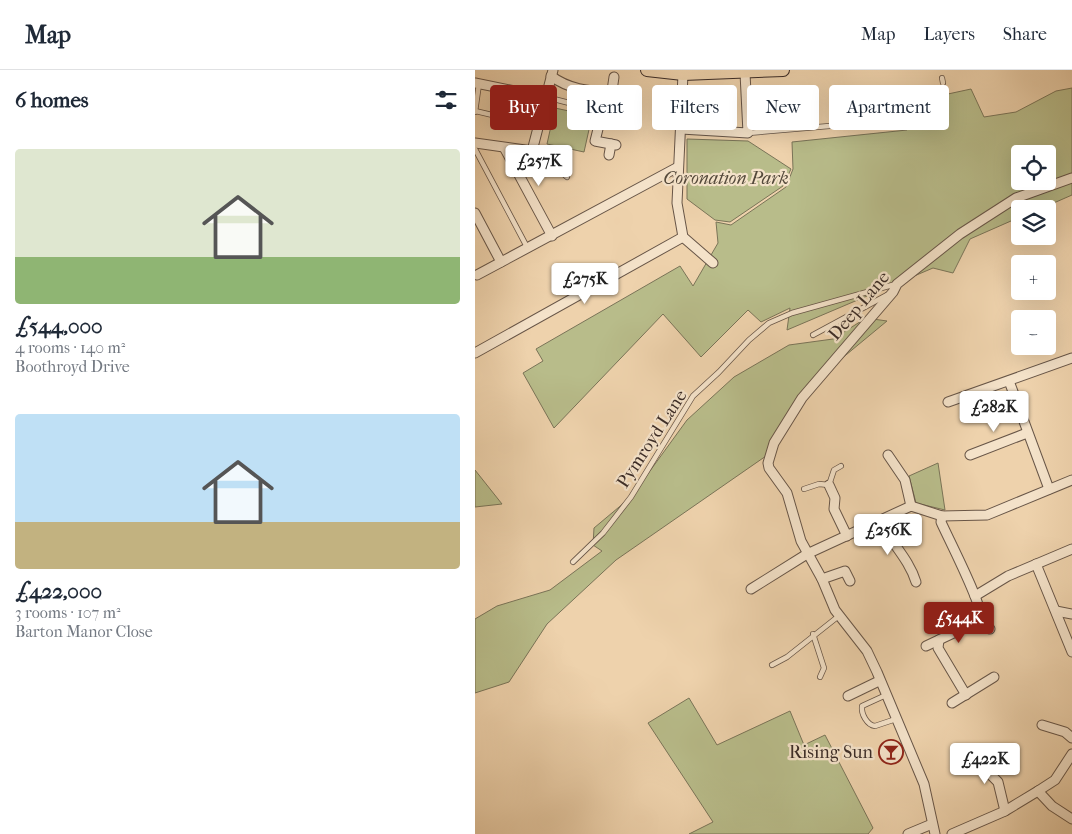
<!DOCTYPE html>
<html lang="en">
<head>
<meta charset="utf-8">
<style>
	:root { --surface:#fff; --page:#f2f2f3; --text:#1f2937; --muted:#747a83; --line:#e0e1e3; --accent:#8f2418 }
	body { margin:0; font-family:"IM FELL French Canon",serif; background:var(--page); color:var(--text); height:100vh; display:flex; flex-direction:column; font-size:19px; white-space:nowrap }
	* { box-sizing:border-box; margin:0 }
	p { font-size:16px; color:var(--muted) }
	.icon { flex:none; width:28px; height:28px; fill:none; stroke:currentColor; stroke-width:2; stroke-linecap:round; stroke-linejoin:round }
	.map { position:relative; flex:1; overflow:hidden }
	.details { display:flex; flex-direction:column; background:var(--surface); width:475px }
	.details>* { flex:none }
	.guide { position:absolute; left:15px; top:15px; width:475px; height:45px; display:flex; gap:10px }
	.fabs { position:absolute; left:536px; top:75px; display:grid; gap:10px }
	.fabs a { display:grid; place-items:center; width:45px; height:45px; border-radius:5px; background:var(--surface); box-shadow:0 5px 20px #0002; font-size:25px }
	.price { position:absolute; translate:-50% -42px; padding:0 11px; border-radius:5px; background:#fff; color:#222; font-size:16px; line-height:32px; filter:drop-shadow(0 1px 2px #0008) }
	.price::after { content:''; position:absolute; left:50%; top:30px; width:15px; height:11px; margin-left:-8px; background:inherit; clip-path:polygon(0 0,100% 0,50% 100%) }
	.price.on { background:var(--accent); color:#fff }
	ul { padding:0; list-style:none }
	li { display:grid; align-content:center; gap:10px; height:265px; padding:0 15px }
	li span { display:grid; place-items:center; height:155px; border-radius:5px; color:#555 }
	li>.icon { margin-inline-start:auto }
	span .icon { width:90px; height:90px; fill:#fffc; stroke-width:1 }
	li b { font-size:21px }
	h2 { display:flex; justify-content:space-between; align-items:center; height:60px; padding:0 15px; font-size:21px }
	.pill { padding:0 18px; border-radius:5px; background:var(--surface); box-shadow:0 5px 20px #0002; font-size:18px; line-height:45px }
	.pill.on { background:var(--accent); color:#fff }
	header { display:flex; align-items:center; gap:30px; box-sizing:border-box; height:70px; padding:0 25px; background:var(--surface); border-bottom:1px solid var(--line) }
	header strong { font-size:24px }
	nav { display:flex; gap:28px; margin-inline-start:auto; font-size:18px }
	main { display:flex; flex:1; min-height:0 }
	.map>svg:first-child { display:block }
	.green { fill:#b8bc8a; stroke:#7a7458; fill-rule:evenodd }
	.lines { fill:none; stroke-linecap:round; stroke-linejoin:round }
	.lane-casing { stroke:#685648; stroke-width:6 }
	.street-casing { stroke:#685648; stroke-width:11 }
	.primary-casing { stroke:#3b2c27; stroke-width:14 }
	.lane { stroke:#f4e2c9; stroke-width:4.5 }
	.street { stroke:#f4e2c9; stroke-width:9 }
	.primary { stroke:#eed2ac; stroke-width:12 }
	.labels { text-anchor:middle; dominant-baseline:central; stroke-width:4.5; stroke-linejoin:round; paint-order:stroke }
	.park-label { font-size:18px; font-style:italic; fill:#54493b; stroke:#f4e2c9 }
	.street-label { font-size:18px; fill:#3b2c27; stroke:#f4e2c9 }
	.poi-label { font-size:18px; fill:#3b2c27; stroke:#f4e2c9; text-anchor:end }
</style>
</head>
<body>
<header>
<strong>Map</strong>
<nav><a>Map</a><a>Layers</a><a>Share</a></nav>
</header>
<main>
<section class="details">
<h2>6 homes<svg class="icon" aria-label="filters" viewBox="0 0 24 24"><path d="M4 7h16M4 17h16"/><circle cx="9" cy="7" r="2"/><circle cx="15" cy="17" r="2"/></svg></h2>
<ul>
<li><span style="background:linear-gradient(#dfe7d0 70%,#8fb573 0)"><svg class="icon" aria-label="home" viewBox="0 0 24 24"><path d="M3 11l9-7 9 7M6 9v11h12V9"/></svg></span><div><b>£544,000</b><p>4 rooms · 140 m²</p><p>Boothroyd Drive</p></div></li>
<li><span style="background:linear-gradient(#bfe0f5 70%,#c2b280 0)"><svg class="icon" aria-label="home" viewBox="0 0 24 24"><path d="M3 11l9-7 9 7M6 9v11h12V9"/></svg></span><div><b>£422,000</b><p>3 rooms · 107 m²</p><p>Barton Manor Close</p></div></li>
</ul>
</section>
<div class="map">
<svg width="597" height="764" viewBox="0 0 597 764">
	<rect width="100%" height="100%" fill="#eed2ac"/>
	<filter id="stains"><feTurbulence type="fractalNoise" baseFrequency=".004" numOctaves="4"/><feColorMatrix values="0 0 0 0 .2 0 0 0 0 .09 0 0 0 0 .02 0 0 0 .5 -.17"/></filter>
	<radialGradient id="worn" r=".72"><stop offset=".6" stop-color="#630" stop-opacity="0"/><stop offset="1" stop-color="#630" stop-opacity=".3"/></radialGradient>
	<g class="green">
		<path d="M597,18v107l-32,14h-20v8l-50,22 -17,34 -20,-5 -146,62 3,-22 -29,14 -13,-12 -47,47 -38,-43 -109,114 -31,-55 20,-12 -7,-12 144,-83 13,20 25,-43 -2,-21 15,3 55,-38 7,-18 -1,-27 115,-12 1,-15 25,-6 1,-12 37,-8 13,28 32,-5 40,-21zM545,84h27v27h-27z"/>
		<polygon points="80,38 117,46 109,82 72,74"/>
		<polygon points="212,69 273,71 316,99 308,116 255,152 240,150 212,129"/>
		<polygon points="391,248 412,251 331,318 291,386 141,490 72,554 34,612 0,623 0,549 22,536 75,520 127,481 118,475 119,458 156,427 212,350 259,307 314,275 358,269"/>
		<polygon points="463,393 470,440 441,433 434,406"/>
		<polygon points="0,400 27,434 0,437"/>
		<polygon points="214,628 242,675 315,641 329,675 350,665 398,758 393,764 214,764 238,752 173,653"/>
	</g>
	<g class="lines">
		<defs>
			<g id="lane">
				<polyline points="467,8 468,13"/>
				<polyline points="71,27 102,35"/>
				<polyline points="0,41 64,56"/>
				<polyline points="0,42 4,14"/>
				<polyline points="273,63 425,50"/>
				<polyline points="0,79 52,177"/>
				<polyline points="59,79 92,107"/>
				<polyline points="338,265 412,225"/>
				<polyline points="329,419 344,414 354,415 359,400 366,396"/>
				<polyline points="98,492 128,463 156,427 218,326 244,302 274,270 294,253 317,243 421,214"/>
				<polyline points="338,564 349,598 345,607"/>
				<polyline points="297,595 312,587 365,545"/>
				<path d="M411,625l-24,11c-1,8 5,19 13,20l21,-7"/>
			</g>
			<g id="street">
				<polyline points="208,4 202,133 208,167 238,193"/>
				<path d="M76,6c19,14 39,15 61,17"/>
				<polyline points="139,7 134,41 126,47 120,71 141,75"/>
				<polyline points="0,13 70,27"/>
				<polyline points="206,59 273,63 270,3"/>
				<polyline points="0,73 57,81 78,0"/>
				<polyline points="30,79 77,166"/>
				<polyline points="134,85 136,74"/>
				<polyline points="0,143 26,192"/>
				<polyline points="2,205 203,97"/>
				<polyline points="0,283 208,167"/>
				<polyline points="534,311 574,419"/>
				<polyline points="473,332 597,288"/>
				<polyline points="413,385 430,410 436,436"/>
				<polyline points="495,385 552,363"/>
				<polyline points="354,415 360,428 359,439 372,466"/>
				<path d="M467,446l-1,6c7,16 43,85 40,98l9,9"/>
				<path d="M405,451c11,22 29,38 36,61"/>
				<polyline points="561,494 597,582"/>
				<polyline points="347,509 370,501 375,511"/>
				<polyline points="276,519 332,484 436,436 467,446 512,445 597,410"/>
				<polyline points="500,526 533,506 597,479"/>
				<polyline points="581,541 597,544"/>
				<polyline points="464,570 463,578 491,625"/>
				<polyline points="451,576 506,550"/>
				<polyline points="373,626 404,611"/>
				<polyline points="477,633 519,607"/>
				<polyline points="567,655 590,662 597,668"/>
				<polyline points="507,685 512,701 523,712 530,741"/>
				<polyline points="563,721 580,710 597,684"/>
				<polyline points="433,764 457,754"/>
				<polyline points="460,764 449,714 402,602 392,581 360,540 347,509 326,471 312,423 294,398 293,393 299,373 327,328 418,222 422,214 485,164 541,128 597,108"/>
				<polyline points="477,764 530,741 563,721 577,736 597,749"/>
			</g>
			<polyline id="primary" points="172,0 208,4 308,0"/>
		</defs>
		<use href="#lane" class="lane-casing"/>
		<use href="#street" class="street-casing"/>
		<use href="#primary" class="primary-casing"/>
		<use href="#lane" class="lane"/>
		<use href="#street" class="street"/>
		<use href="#primary" class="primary"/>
	</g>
	<defs>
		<symbol id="bar-ring" viewBox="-11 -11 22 22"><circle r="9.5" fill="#f4e2c9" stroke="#8f2418" stroke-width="1.5"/><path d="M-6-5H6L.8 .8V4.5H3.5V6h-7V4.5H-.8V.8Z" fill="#8f2418"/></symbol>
	</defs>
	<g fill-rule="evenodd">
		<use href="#bar-ring" x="402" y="668" width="28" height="28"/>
	</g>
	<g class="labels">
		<g class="park-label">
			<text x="251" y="108">Coronation Park</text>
		</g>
		<g class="street-label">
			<text transform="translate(384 236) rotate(-50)">Deep Lane</text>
			<text transform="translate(177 369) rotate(-57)">Pymroyd Lane</text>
		</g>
		<g class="poi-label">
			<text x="398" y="682">Rising Sun</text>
		</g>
	</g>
	<rect width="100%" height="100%" filter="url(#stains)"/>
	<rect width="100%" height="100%" fill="url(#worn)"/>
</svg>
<div class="fabs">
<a><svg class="icon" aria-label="locate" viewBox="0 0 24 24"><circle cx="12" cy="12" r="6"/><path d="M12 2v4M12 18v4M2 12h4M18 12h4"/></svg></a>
<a><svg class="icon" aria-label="layers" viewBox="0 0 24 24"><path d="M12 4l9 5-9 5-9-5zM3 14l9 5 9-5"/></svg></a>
<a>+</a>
<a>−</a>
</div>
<b class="price" style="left:64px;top:117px">£257K</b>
<b class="price" style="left:110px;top:235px">£275K</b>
<b class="price" style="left:519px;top:363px">£282K</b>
<b class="price" style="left:413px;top:486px">£256K</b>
<b class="price on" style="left:484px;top:574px">£544K</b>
<b class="price" style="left:510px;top:715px">£422K</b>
<div class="guide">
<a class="pill on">Buy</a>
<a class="pill">Rent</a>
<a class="pill">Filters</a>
<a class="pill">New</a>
<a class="pill">Apartment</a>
</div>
</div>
</main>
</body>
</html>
